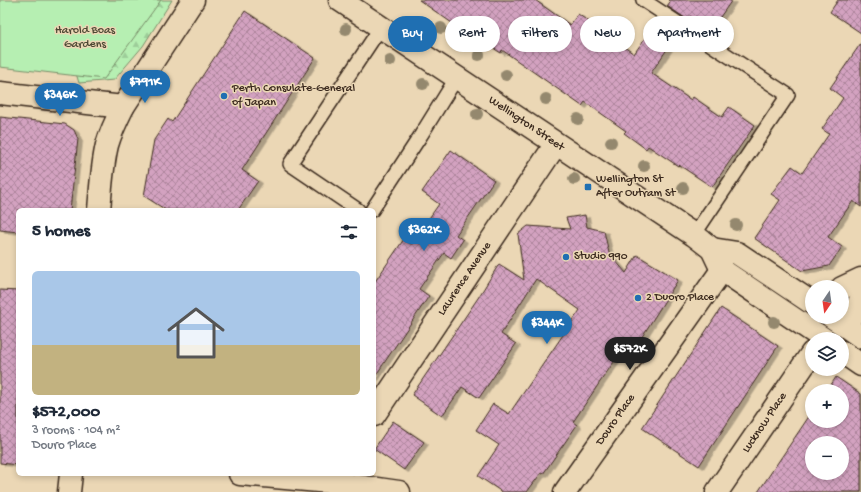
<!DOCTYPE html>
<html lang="en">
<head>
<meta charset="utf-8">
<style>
	:root { --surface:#fff; --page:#f2f2f3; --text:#1f2937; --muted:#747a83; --accent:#1f6fb2 }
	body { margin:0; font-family:"Gochi Hand",sans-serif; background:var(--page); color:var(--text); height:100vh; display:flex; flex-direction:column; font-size:15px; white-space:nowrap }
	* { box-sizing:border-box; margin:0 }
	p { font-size:13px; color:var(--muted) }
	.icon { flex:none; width:22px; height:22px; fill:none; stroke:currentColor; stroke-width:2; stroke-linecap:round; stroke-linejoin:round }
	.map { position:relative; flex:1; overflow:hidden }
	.details { position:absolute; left:16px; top:208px; width:360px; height:268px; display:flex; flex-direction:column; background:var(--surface); border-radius:6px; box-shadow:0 2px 6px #0003 }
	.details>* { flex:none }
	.banner { position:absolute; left:388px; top:16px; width:380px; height:36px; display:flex; gap:8px }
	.needle { width:26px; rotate:193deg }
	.buttons { position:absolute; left:805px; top:280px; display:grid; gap:8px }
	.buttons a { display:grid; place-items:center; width:44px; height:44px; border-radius:50%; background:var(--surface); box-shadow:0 2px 6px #0003; font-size:20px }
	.price { position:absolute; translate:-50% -34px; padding:0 9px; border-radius:14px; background:var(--accent); color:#fff; font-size:13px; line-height:26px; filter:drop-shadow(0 1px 2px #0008) }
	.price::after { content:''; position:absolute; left:50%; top:24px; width:12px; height:9px; margin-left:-6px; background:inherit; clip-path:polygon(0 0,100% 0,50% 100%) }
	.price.on { background:#222; color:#fff }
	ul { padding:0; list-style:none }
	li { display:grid; align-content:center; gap:8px; height:212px; padding:0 16px }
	li span { display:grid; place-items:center; height:124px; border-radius:6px; color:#555 }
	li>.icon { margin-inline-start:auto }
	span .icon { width:72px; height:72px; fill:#fffc; stroke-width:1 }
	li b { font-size:17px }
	h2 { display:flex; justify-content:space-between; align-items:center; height:48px; padding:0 16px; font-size:17px }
	.tag { padding:0 14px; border-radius:18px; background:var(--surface); box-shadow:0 2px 6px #0003; font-size:14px; line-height:36px }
	.tag.on { background:var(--accent); color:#fff }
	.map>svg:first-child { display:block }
	.forest { fill:url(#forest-firs); stroke:#788c68 }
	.green { fill:#b6efb2; stroke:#788c68 }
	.building { fill:url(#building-cross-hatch); stroke:#3b2a1e; fill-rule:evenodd; filter:url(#shadow) }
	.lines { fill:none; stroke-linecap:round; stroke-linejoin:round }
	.service-casing { stroke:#3b2a1e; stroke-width:16 }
	.minor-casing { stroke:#3b2a1e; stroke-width:25 }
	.tertiary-casing { stroke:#3b2a1e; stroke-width:25 }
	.primary-casing { stroke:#3b2a1e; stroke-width:25 }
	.service { stroke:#ebd7b5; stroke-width:13 }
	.minor { stroke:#ebd7b5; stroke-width:22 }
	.tertiary { stroke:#ebd7b5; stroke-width:22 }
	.primary { stroke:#ebd7b5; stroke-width:22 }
	.tree { fill:#94886e }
	.poi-dot { fill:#1f6fb2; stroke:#ebd7b5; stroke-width:1.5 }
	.labels { text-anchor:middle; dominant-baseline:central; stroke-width:3; stroke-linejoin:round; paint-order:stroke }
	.park-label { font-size:12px; fill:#4d4834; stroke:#ebd7b5 }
	.poi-label { font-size:12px; fill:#3b2a1e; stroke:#ebd7b5; text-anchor:start }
	.street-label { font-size:12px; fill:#3b2a1e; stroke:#ebd7b5 }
</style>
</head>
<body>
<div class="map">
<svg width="861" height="492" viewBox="0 0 861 492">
	<defs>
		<pattern id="forest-firs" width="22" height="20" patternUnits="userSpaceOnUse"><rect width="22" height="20" fill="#b6efb2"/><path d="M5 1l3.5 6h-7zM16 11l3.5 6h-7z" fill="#9dcd99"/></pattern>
		<pattern id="building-cross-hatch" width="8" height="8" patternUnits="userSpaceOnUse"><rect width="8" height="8" fill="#d3a2c0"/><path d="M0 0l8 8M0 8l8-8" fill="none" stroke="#ac849b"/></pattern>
		<filter id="shadow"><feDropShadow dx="4.5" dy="2.5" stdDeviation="0" flood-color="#0004"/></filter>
	</defs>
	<rect width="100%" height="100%" fill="#ebd7b5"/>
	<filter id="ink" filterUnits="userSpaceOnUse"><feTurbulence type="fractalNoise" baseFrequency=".025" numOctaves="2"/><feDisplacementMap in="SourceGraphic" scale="8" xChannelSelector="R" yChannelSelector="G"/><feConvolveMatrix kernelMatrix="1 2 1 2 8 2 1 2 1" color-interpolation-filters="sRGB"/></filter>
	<g filter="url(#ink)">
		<polygon class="forest" points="83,0 172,0 143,46 114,80 79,83 71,57"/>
		<polygon class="green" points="0,0 161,0 104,79 0,67"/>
		<g class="building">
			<polygon points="419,0 535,0 570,25 578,14 634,54 658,19 678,33 651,73 691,100 693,97 722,117 729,107 755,125 712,187 679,165 678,166 648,146 646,149 624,133 626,131 585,102 582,106 502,50 501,53 452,22 452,23"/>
			<polygon points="668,0 732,0 711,30 690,16 688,20 667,6 670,2"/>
			<polygon points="838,0 861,0 861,33 830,12"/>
			<polygon points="245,11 315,58 242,170 258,181 238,210 166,210 144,196 154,140 168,119 172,122"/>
			<polygon points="861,43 861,207 853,201 828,237 842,247 829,266 802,271 754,238 780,200 771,194 792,166 802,173 829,134 822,129 843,98 830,88"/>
			<polygon points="0,117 65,124 74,130 78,139 70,210 18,210 18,232 0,230"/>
			<polygon points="451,150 494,180 456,235 463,240 451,258 444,253 419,289 429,296 374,378 374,283 404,239 411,244 439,204 422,192"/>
			<polygon points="585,215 587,227 604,231 609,253 626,273 637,255 678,280 638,343 630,339 600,382 573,422 577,425 543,474 541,473 527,492 502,492 478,476 499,445 476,430 493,404 509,414 580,310 536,279 501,334 516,344 479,398 462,387 442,416 412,395 478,298 499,264 524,280 518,234 528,226 570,229 566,218"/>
			<polygon points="0,290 18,291 18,465 0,463"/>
			<polygon points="721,308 778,346 699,466 642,428"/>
			<path d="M836,377l25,17v98h-103l54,-80v9h30v-30h-15zM812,443h30v30h-30z"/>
			<polygon points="393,421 424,442 404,470 374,449"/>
		</g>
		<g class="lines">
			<defs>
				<g id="service">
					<polyline points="643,0 788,95 694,235"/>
					<polyline points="358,210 290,164 381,27"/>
					<polyline points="372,210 421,135 457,77"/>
				</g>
				<g id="minor">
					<polyline points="0,93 123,107"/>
					<polyline points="374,415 556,144"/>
					<polyline points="240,474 329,482 399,492"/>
					<polyline points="69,492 71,474"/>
					<polyline points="565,492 722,270"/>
					<polyline points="717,492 812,353"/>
				</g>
				<g id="tertiary">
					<path d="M99,210c2,-22 3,-44 8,-65 4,-14 10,-26 16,-38l70,-107"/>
					<polyline points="842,288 861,279"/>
					<polyline points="846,326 861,299"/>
				</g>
				<g id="primary">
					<polyline points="340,0 694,235 712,249 722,270 824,339"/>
					<polyline points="712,249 737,253 812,303"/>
					<polyline points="832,317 861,337"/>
					<polyline points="842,352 861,365"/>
				</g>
			</defs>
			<use href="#service" class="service-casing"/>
			<use href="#minor" class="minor-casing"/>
			<use href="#tertiary" class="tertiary-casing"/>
			<use href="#primary" class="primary-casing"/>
			<use href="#service" class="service"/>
			<use href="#minor" class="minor"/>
			<use href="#tertiary" class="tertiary"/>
			<use href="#primary" class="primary"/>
		</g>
		<g class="tree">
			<circle cx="441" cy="28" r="6"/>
			<circle cx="346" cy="29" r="6"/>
			<circle cx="479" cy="55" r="6"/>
			<circle cx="390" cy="61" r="6"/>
			<circle cx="506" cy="75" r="6"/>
			<circle cx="423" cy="84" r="6"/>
			<circle cx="546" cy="99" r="6"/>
			<circle cx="477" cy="114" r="6"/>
			<circle cx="578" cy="119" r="6"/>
			<circle cx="611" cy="142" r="6"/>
			<circle cx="644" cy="166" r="6"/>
			<circle cx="574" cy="179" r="6"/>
			<circle cx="683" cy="188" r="6"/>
			<circle cx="736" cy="225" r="6"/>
			<circle cx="774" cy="322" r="6"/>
		</g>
	</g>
	<g class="poi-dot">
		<circle cx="224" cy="96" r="4"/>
		<rect x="584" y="183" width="8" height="8" rx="2"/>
		<circle cx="566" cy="257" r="4"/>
		<circle cx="638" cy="298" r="4"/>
	</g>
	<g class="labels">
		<g class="park-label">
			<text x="85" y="31">Harold Boas<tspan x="85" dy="14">Gardens</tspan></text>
		</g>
		<g class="poi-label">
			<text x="232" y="89">Perth Consulate-General<tspan x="232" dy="14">of Japan</tspan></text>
			<text x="596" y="180">Wellington St<tspan x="596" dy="14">After Outram St</tspan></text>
			<text x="574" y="257">Studio 990</text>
			<text x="646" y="298">2 Duoro Place</text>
		</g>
		<g class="street-label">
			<text transform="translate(526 124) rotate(34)">Wellington Street</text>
			<text transform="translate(465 279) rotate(-56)">Lawrence Avenue</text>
			<text transform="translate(616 420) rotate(-55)">Douro Place</text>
			<text transform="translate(765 423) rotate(-56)">Lucknow Place</text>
		</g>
	</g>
</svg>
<div class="buttons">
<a><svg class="needle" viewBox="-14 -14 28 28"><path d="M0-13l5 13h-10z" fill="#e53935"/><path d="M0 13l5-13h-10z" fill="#747a83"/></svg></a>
<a><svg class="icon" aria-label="layers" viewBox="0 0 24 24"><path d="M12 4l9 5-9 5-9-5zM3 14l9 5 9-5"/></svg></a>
<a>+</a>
<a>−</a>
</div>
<b class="price" style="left:145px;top:104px">$791K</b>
<b class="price" style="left:60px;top:117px">$346K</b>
<b class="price" style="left:424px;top:252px">$362K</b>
<b class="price" style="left:547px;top:345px">$344K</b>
<b class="price on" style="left:630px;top:371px">$572K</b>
<div class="banner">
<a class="tag on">Buy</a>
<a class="tag">Rent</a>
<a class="tag">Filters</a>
<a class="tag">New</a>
<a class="tag">Apartment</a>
</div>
<section class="details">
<h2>5 homes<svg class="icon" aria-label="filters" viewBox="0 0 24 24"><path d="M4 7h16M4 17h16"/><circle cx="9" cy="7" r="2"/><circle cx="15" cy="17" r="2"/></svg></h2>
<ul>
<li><span style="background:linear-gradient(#a9c7e8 60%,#c2b280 0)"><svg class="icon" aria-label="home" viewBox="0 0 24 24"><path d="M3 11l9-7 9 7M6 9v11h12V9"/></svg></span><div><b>$572,000</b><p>3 rooms · 104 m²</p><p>Douro Place</p></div></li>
</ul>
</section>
</div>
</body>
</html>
